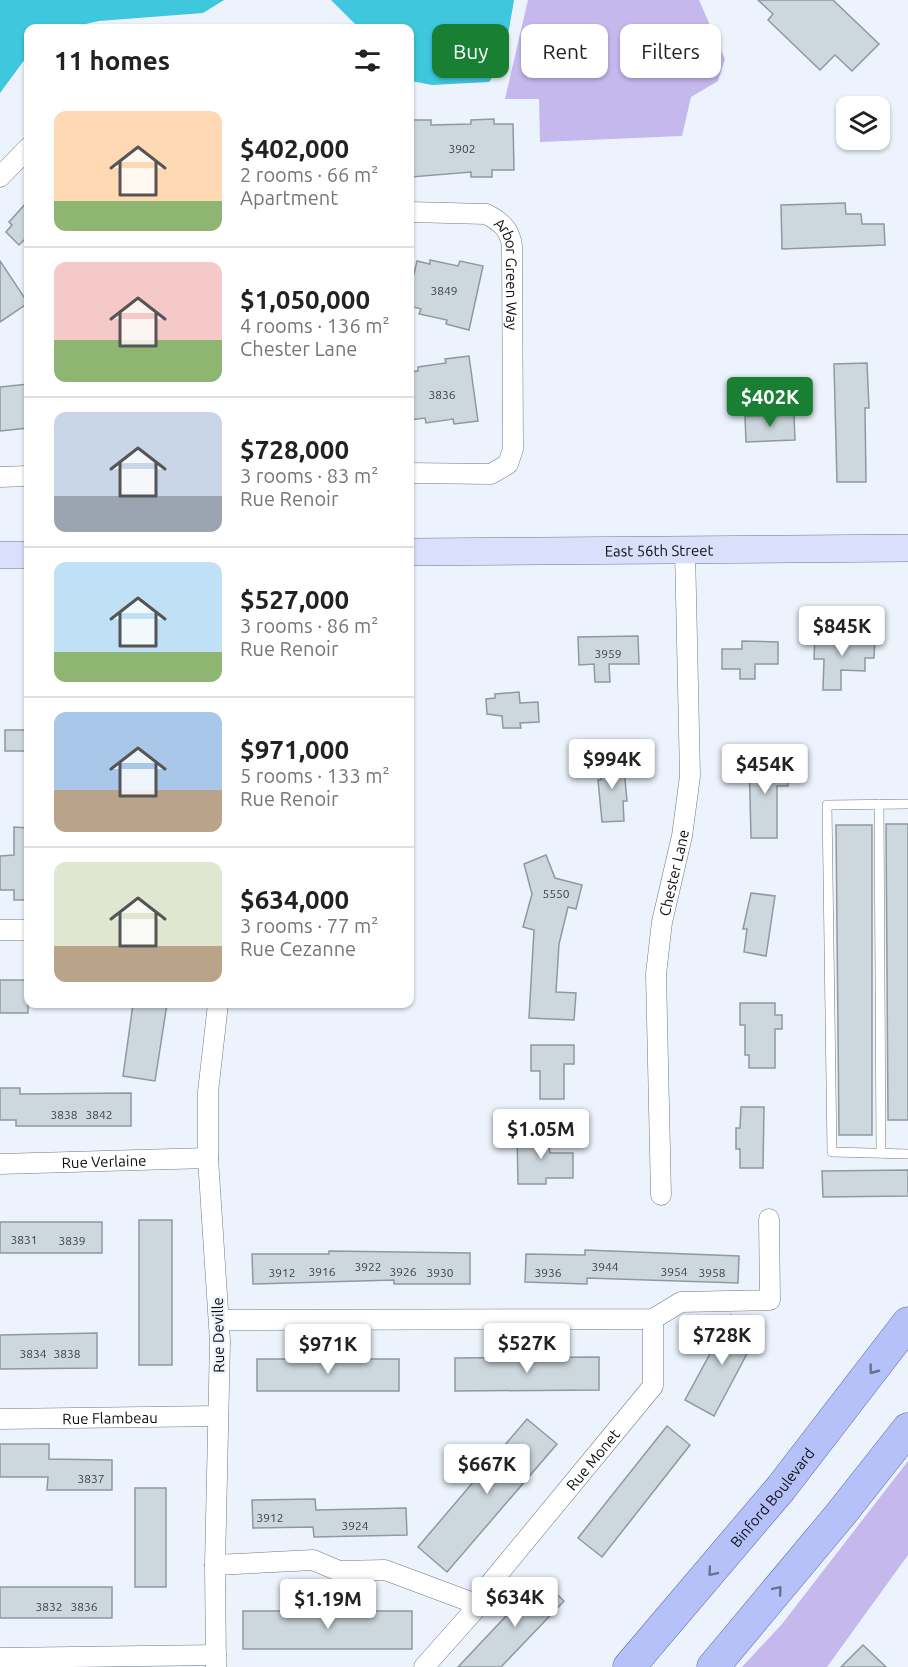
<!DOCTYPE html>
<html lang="en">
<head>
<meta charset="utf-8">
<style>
	:root { --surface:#fff; --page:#f6f6f6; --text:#222; --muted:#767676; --line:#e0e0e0; --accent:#187f33 }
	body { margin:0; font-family:Ubuntu,sans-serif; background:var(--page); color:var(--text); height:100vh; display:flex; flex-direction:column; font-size:22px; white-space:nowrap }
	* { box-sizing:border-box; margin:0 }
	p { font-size:20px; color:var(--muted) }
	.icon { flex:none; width:33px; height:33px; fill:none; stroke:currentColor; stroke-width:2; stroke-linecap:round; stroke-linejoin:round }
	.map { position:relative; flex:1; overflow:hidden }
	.drawer { position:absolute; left:24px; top:24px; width:390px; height:984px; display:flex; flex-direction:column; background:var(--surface); border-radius:12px; box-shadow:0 2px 4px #0004 }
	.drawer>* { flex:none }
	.top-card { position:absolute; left:432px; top:24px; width:386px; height:54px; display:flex; gap:12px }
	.tools { position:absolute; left:836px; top:96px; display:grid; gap:12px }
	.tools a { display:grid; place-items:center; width:54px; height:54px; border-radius:12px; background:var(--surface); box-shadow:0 2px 4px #0004; font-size:30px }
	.price { position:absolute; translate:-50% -51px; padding:0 14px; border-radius:6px; background:#fff; color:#222; font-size:20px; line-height:39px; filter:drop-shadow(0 2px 3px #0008) }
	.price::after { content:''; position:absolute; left:50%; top:36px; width:18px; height:14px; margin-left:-9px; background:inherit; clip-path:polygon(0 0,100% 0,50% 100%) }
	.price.active { background:var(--accent); color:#fff }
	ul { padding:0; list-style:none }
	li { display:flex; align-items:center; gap:18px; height:150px; padding:0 30px }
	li+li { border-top:2px solid var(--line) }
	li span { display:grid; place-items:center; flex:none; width:168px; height:120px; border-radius:12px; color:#555 }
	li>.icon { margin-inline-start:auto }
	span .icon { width:72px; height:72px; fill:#fffc; stroke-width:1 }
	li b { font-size:26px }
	h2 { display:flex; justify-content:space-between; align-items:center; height:72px; padding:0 30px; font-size:26px }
	.chip { padding:0 21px; border-radius:12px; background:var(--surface); box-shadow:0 2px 4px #0004; font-size:21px; line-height:54px }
	.chip.active { background:var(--accent); color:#fff }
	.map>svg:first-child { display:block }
	.green { fill:#c4b8ed }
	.water { fill:#3ec7dd }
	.building { fill:#cdd8de; stroke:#8f999e; stroke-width:1.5 }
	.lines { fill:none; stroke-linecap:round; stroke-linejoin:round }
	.lane-casing { stroke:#737981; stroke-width:10 }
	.street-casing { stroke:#737981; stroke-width:21 }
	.secondary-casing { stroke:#737981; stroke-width:28 }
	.primary-casing { stroke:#5a67a5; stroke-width:33 }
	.lane { stroke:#fff; stroke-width:9 }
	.street { stroke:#fff; stroke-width:20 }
	.secondary { stroke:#dae0fc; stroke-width:27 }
	.primary { stroke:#b6c1f9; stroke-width:32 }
	.oneway { stroke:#697090 }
	.labels { text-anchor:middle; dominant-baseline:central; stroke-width:4.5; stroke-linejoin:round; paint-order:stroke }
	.number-label { font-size:12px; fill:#3c4044 }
	.street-label { font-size:15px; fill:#0b0d10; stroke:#ecf3fc }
</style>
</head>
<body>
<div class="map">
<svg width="908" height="1667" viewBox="0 0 908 1667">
	<rect width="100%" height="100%" fill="#ecf3fc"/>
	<g class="green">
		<polygon points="528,0 699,0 725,59 718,81 691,97 682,136 540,142 539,99 505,99"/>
		<polygon points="908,1461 908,1555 827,1667 742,1667 782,1624"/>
	</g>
	<g class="water">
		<polygon points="0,0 224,0 203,13 99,21 68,28 28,28 28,55 0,93"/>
		<polygon points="331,0 514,0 503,64 489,82 432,85 411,81 410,28 359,28"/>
	</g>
	<g class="building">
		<polygon points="758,0 833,0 879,44 852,71 835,55 820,70 768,20 773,14"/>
		<polygon points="494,119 494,124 513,124 514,170 492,170 492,177 471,177 471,172 411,177 410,120 431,120 431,125 471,124 471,120"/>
		<polygon points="28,201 28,242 25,239 19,245 6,232 12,225 9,222"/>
		<polygon points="845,203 846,214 861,214 862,224 884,224 885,245 782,249 781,205"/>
		<polygon points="430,260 458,266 460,261 483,266 469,330 446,324 447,320 419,314 421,309 410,306 410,273 414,274 417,261 430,264"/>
		<polygon points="0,261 28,303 0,322"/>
		<polygon points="469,356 478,421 454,424 453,419 426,423 425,418 410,420 410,372 418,371 418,367 446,363 445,359"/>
		<polygon points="867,363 869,408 865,408 866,482 837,482 834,364"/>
		<polygon points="28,384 28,428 0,431 0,387"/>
		<polygon points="794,415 795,440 746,442 745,416"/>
		<polygon points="638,636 639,664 609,664 610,682 595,682 594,664 579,665 578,637"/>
		<polygon points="815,636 875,637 874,658 865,658 865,671 841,670 841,690 823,690 824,659 814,659"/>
		<polygon points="742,641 778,642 778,664 755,664 755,679 740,679 740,669 722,669 722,649 742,649"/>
		<polygon points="519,692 520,703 538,702 539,722 520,723 521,728 503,728 502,716 487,714 486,699 495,698 495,694"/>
		<rect x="5" y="730" width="23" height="21"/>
		<polygon points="776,756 776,765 788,765 788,786 777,786 777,838 751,838 749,757"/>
		<polygon points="623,758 627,801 623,801 624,821 602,822 598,780 601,780 600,759"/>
		<polygon points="886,824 908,824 908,1120 888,1120"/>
		<polygon points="836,825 872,825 872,1135 839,1135"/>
		<polygon points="14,827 28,828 28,900 14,900 14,890 0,890 0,856 14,855"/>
		<polygon points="546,855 555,878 582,885 576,909 568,907 559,944 556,992 576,993 574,1020 529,1018 534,930 523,927 532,894 524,864"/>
		<polygon points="751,893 775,896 766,956 744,952 747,929 743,929"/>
		<rect x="0" y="980" width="28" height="33"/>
		<polygon points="740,1003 775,1003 775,1015 782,1015 782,1029 775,1029 775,1068 749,1068 749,1055 745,1055 745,1025 740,1025"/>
		<polygon points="133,1004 167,1004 155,1081 123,1076"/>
		<polygon points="531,1045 574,1045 574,1064 564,1064 564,1099 540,1099 540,1071 531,1071"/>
		<polygon points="0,1088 20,1088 20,1094 131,1093 131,1126 16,1126 16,1120 0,1120"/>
		<polygon points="741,1107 764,1107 763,1168 740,1168 740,1149 736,1149 736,1128 740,1128"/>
		<polygon points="547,1133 550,1153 573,1153 573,1178 546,1178 546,1184 518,1184 517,1134"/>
		<polygon points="908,1170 908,1196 823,1197 822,1171"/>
		<rect x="139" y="1220" width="33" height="145"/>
		<rect x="0" y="1222" width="102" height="31"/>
		<polygon points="585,1250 739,1256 738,1283 587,1278 587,1284 525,1282 526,1254 585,1255"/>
		<polygon points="329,1251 470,1253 470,1284 394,1284 394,1280 253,1284 252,1254 329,1254"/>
		<polygon points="731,1315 759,1331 714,1416 685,1400"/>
		<polygon points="97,1333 97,1368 0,1369 0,1335"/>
		<polygon points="599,1357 599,1390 455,1391 455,1358"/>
		<rect x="257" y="1359" width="142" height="32"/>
		<polygon points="527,1419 557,1444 447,1572 418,1547"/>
		<polygon points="667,1426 690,1445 602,1557 578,1538"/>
		<polygon points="0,1444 49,1444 49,1459 112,1460 112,1490 47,1490 48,1477 0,1477"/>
		<rect x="135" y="1488" width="31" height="99"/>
		<polygon points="315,1499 316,1510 406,1508 407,1535 314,1537 313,1527 253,1528 252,1500"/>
		<polygon points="541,1579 564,1601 501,1667 458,1667"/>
		<rect x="0" y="1587" width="112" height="31"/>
		<rect x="243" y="1611" width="169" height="38"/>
		<polygon points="863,1645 886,1667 841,1667"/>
	</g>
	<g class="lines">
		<defs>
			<g id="lane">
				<polyline points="879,804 881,1153"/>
				<polyline points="908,804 827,805 832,1152 908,1154"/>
			</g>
			<g id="street">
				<polyline points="0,177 28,148"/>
				<path id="s1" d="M410,212l76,2c14,7 24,15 26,32l1,203 -5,15 -17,10 -81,-1"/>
				<polyline points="0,477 28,476"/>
				<polyline points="0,930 28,930"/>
				<path id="s2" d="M0,1164l208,-6"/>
				<path id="s3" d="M661,1195l-5,-221 6,-52 20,-86 8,-60 -5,-226"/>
				<polyline points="219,1320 653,1319 681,1302 770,1300 769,1219"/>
				<path id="s4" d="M0,1419l218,-3"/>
				<polyline points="215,1565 313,1560 339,1571 385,1570 479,1605"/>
				<polyline points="0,1658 216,1655"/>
				<polyline points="216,1667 215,1565 220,1341 208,1158 208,1092 218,1004"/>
				<path id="s5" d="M424,1667l55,-62 10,-20 164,-199v-67"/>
			</g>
			<g id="secondary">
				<path id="s6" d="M410,552l498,-4"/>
				<polyline points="0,555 28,555"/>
			</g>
			<g id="primary">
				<path id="s7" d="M629,1667l152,-179 127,-165"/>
				<polyline points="713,1667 840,1515 908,1429"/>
			</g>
		</defs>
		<use href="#lane" class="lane-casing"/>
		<use href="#street" class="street-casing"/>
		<use href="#secondary" class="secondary-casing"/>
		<use href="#primary" class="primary-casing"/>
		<use href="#lane" class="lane"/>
		<use href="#street" class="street"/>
		<use href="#secondary" class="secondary"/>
		<use href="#primary" class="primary"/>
	</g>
	<defs><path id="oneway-chevron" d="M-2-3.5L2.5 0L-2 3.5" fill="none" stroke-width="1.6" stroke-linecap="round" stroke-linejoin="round" transform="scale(1.5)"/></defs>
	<g class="oneway">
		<use href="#oneway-chevron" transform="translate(873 1370) rotate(127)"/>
		<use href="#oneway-chevron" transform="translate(712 1572) rotate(130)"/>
		<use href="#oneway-chevron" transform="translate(778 1590) rotate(-50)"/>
	</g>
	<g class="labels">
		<g class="number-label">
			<text x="462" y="148">3902</text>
			<text x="444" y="290">3849</text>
			<text x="442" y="394">3836</text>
			<text x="608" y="653">3959</text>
			<text x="556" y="893">5550</text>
			<text x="64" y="1114">3838</text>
			<text x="99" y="1114">3842</text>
			<text x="24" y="1239">3831</text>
			<text x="72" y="1240">3839</text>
			<text x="368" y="1266">3922</text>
			<text x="605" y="1266">3944</text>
			<text x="322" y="1271">3916</text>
			<text x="403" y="1271">3926</text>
			<text x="674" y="1271">3954</text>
			<text x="282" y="1272">3912</text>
			<text x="440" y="1272">3930</text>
			<text x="548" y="1272">3936</text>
			<text x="712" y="1272">3958</text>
			<text x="33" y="1353">3834</text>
			<text x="67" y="1353">3838</text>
			<text x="91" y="1478">3837</text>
			<text x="270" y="1517">3912</text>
			<text x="355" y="1525">3924</text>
			<text x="49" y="1606">3832</text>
			<text x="84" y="1606">3836</text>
		</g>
		<g class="street-label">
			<text stroke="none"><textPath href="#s1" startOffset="146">Arbor Green Way</textPath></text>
			<text stroke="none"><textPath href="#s6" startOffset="249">East 56th Street</textPath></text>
			<text stroke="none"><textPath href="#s3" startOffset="324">Chester Lane</textPath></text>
			<text stroke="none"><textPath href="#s2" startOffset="104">Rue Verlaine</textPath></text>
			<text transform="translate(218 1335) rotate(-91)">Rue Deville</text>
			<text stroke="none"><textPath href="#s4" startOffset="110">Rue Flambeau</textPath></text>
			<text stroke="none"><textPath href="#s5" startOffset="268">Rue Monet</textPath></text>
			<text stroke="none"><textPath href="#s7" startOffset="222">Binford Boulevard</textPath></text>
		</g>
	</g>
</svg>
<div class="tools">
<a><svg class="icon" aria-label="layers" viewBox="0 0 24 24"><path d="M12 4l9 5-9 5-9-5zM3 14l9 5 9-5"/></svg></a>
</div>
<b class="price active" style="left:770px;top:428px">$402K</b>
<b class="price" style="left:842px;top:657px">$845K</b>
<b class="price" style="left:612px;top:790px">$994K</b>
<b class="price" style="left:765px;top:795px">$454K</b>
<b class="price" style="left:541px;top:1160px">$1.05M</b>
<b class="price" style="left:722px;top:1366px">$728K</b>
<b class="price" style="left:527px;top:1374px">$527K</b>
<b class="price" style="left:328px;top:1375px">$971K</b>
<b class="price" style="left:487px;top:1495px">$667K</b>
<b class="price" style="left:515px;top:1628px">$634K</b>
<b class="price" style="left:328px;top:1630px">$1.19M</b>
<div class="top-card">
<a class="chip active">Buy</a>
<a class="chip">Rent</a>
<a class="chip">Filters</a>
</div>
<section class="drawer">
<h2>11 homes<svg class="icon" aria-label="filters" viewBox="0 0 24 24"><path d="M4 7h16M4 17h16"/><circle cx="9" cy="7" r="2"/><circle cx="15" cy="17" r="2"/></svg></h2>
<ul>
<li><span style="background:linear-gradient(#ffd9b3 75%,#8fb573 0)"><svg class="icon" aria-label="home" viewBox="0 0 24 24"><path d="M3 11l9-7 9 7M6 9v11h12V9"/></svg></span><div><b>$402,000</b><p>2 rooms · 66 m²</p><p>Apartment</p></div></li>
<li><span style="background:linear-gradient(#f6c9c9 65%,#8fb573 0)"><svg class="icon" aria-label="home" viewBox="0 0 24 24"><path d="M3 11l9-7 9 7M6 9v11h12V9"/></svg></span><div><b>$1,050,000</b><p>4 rooms · 136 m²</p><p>Chester Lane</p></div></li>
<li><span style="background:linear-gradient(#c9d6e8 70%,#9aa5b1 0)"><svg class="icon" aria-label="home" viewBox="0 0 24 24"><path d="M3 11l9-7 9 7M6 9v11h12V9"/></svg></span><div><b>$728,000</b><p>3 rooms · 83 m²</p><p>Rue Renoir</p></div></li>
<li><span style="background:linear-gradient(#bfe0f5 75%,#8fb573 0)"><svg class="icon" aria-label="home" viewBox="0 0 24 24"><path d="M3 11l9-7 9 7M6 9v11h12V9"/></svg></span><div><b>$527,000</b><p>3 rooms · 86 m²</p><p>Rue Renoir</p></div></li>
<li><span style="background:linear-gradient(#a9c7e8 65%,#b9a48a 0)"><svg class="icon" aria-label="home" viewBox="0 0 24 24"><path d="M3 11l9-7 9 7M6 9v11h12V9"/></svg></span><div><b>$971,000</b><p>5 rooms · 133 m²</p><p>Rue Renoir</p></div></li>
<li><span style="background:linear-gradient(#dfe7d0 70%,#b9a48a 0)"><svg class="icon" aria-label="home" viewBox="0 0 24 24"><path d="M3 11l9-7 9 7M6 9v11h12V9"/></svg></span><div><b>$634,000</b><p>3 rooms · 77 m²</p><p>Rue Cezanne</p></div></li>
</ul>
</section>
</div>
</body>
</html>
